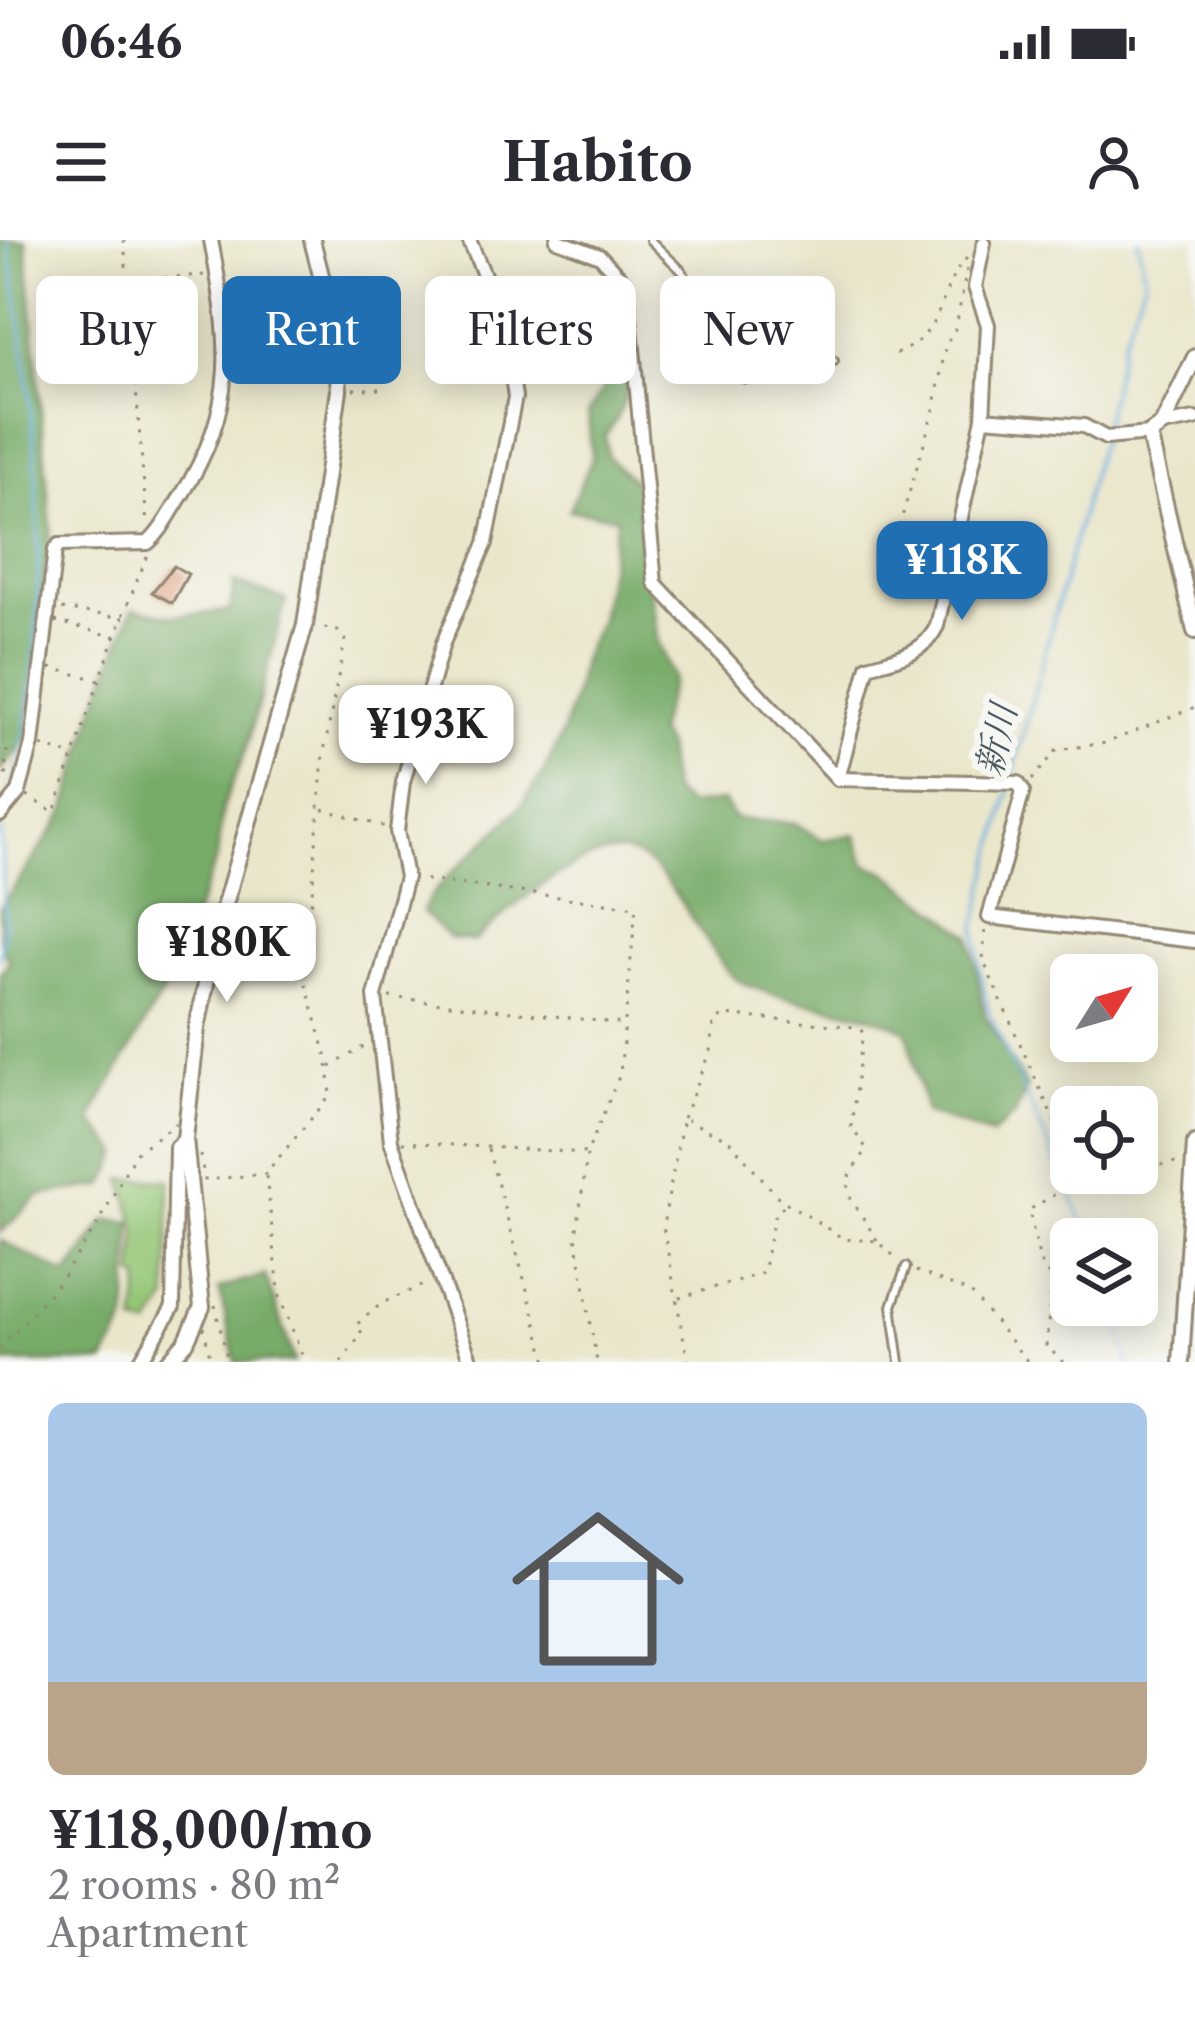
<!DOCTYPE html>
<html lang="en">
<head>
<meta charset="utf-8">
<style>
	:root { --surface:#fff; --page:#f2f2f3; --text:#2b2b33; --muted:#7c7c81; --line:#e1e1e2; --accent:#1f6fb2 }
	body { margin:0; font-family:"Libre Caslon Text","Noto Serif JP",serif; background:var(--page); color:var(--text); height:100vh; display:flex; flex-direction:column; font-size:45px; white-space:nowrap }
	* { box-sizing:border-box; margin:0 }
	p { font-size:39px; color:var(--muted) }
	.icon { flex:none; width:66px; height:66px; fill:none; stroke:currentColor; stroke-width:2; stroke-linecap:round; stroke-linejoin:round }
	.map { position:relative; height:1122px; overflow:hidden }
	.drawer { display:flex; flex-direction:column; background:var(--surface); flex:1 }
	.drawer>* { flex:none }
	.top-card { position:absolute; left:36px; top:36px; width:1125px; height:108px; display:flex; gap:24px }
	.needle { width:78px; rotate:53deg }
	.buttons { position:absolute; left:1050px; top:714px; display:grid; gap:24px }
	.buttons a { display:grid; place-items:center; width:108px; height:108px; border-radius:18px; background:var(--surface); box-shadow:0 6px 30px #0003; font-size:60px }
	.price { position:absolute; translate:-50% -102px; padding:0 27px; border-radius:24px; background:#fff; color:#222; font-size:39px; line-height:78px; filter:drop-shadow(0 3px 6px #0008) }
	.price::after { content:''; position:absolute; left:50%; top:72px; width:36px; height:27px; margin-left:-18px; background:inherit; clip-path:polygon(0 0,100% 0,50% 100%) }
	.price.current { background:var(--accent); color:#fff }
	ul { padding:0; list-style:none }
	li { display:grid; align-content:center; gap:24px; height:636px; padding:0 48px }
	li+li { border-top:3px solid var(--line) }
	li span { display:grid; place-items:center; height:372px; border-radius:18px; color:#555 }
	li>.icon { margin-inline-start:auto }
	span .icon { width:216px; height:216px; fill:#fffc; stroke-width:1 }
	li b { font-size:51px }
	.pill { padding:0 42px; border-radius:18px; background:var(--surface); box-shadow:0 6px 30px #0003; font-size:42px; line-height:108px }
	.pill.current { background:var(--accent); color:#fff }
	.status { display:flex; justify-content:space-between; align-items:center; height:84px; padding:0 60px; background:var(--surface); direction:ltr }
	.status svg { height:33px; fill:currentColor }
	header { display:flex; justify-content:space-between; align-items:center; height:156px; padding:0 48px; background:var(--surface); font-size:54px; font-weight:800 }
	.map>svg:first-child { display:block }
	.green { fill:#94c676; stroke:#68784a; stroke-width:3 }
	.forest { fill:#77ab67; stroke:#596a42; stroke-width:3 }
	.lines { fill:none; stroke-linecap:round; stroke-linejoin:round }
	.stream { stroke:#68afdf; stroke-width:3 }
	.building { fill:#dd9271 }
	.service-casing { stroke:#928874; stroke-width:12 }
	.minor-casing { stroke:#928874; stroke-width:18 }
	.tertiary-casing { stroke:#928874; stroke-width:20 }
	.path { stroke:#928874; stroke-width:3; stroke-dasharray:3 9; stroke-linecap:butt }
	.service { stroke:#fff; stroke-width:6 }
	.minor { stroke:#fff; stroke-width:12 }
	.tertiary { stroke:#fff; stroke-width:14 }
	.labels { text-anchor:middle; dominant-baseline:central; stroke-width:12; stroke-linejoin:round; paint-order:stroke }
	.water-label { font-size:36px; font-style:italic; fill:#4b5962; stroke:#f6f6f2 }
</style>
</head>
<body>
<div class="status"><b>06:46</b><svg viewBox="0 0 49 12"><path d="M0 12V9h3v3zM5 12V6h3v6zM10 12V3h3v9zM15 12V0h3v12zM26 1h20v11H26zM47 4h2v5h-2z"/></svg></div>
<header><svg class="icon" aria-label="menu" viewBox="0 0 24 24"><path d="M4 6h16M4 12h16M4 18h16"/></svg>Habito<svg class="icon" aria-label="person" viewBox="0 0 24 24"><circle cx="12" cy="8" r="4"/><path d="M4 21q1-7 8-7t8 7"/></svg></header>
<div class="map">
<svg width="1195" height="1122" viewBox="0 0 1195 1122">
	<rect width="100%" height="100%" fill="#f6f6f2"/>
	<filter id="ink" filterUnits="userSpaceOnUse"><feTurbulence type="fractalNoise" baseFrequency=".00833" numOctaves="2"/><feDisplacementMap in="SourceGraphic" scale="24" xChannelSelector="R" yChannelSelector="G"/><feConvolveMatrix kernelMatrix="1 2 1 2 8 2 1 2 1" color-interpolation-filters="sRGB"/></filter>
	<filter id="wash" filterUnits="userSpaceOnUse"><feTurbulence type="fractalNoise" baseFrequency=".004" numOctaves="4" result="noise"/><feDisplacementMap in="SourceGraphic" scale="48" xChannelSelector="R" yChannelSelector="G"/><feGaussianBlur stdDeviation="2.7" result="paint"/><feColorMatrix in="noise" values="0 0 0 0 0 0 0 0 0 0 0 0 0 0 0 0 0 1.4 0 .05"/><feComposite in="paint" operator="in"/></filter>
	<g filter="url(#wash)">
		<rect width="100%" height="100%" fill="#eae6cb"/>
		<polygon class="green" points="123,939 170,940 168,1059 150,1087 135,1084 141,1040 134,1035 137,991"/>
		<g class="forest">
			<polygon points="0,0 26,0 51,287 27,500 0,531"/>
			<path d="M605,76c29,48 34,74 0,120l3,21 27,25 23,159 15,37 -16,53 9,16 6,45 17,14 34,-5 11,18 61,4 27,17 34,-5 9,29 21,8 84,63 15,81 42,72 -12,26 -23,21 -66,-22 -19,-82c-52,-28 -113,-23 -166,-49 -15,-8 -29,-35 -40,-50 -18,-25 -35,-61 -64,-76 -44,-22 -130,54 -162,85l-25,-2 -28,-27c17,-38 73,-72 100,-108 35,-45 49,-89 60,-144 4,-15 14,-27 18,-42 7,-33 11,-68 17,-101l-48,-7 23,-51 -4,-46 22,-36 -16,-30 -1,-18z"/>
			<polygon points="234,342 286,360 246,510 223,566 217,617 168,742 91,879 120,914 104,946 40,955 0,993 0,733 9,722 0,700 0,668 65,573 96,466 133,368 172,376 230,371"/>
			<polygon points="106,980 132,982 127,1080 105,1122 0,1122 0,1000 67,1035"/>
			<polygon points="265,1035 295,1122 236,1122 219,1049"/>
		</g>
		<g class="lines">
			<g class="stream">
				<path d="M8,0c31,185 47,367 5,552"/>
				<polyline points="1103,189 1121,106 1145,38 1138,0"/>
				<polyline points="1012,537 1101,199"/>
				<polyline points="1010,547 976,686 980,730 989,773 1091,999"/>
				<polyline points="0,717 5,684 0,583"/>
				<polyline points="1117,1065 1128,1122"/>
			</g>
		</g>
		<g id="blocks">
			<polygon class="building" points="174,326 188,334 172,363 152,352"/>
		</g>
	</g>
	<g filter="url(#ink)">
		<use href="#blocks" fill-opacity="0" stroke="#928874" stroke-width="3"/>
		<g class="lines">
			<defs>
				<g id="service">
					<polyline points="650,0 683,32 736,136 746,139 834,121"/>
					<polyline points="900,1122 892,1066 906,1027"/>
				</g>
				<g id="minor">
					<polyline points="469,0 503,79 515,157 486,303 443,403 403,542 397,591 406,637 375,756 391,901 471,1122"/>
					<polyline points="557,0 600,16 627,45 655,343 838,539 1018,543 1023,551 989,677 1195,701"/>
					<polyline points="983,178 1084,186 1106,198 1149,194"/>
					<polyline points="1162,185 1195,179"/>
					<path d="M838,539l30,-113c28,-8 55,-11 69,-40l46,-208 5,-93 -13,-38 9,-44"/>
					<path d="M0,575l19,-23 13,-48 23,-194 4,-5 89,-2c14,-12 22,-30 32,-45 59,-93 50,-155 31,-258"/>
					<polyline points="140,1122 173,1067 176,907 185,899"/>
				</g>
				<g id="tertiary">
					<polyline points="1195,117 1162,185 1149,194 1195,391"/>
					<polyline points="168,1122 186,1102 202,1067 185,899 197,788 215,699 305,385 339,150 335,90 312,0"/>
					<polyline points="1181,1122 1195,903"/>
				</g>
			</defs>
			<use href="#service" class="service-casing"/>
			<use href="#minor" class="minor-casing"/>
			<use href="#tertiary" class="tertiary-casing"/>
			<g class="path">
				<polyline points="124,0 147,285"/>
				<polyline points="129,40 204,35"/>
				<path d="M896,114c55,-24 38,-65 73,-98"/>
				<polyline points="353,149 386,149"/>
				<polyline points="880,301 893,307 935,166 945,108 956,87 968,23"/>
				<polyline points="62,369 124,378"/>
				<polyline points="55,381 116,397"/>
				<polyline points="50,428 99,440"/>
				<polyline points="433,486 497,515"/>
				<polyline points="41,506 72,515"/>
				<polyline points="7,510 5,534 14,533"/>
				<polyline points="1032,540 1057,510 1106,503 1195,467"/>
				<polyline points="0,545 4,536"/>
				<path d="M27,556l27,16c31,-87 58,-176 95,-259"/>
				<polyline points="323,569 389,588"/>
				<polyline points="985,691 983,720 1071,919"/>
				<polyline points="389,757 624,784"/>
				<polyline points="330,827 368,804"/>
				<polyline points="683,878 711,811 714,782 724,775 856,787 863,792 851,887 867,909 847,940 850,957 877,1000"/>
				<polyline points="402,902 587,913 620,834 636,667 420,639"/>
				<polyline points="488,909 547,1122"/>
				<polyline points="200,915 205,940 265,934 331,855 327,818 305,741 323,517 345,400 338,391 320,387"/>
				<polyline points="587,915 576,997 597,1122"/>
				<polyline points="1137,929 1182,921"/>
				<polyline points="266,936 280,1058 305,1122"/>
				<polyline points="916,1031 971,1053 1028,1122"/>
				<polyline points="679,1058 763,1033 774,977 785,964"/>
				<polyline points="215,1065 228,1122"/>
				<polyline points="204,1087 211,1122"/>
				<polyline points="0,1109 60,1041 102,977 135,913 176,883"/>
				<polyline points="341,1122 362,1093 356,1085 382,1063 428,1043"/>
				<polyline points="688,1122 663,986 683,878 729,900 779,958 844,999 878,1001 898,1020"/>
				<polyline points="1064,1122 1046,1106 1052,1040 1040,1022 1029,970 1080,939 1114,933"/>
			</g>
			<use href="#service" class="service"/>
			<use href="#minor" class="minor"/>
			<use href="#tertiary" class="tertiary"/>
		</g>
	</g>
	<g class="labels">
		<g class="water-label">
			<text transform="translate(996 500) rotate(-77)">新川</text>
		</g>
	</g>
</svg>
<div class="buttons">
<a><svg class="needle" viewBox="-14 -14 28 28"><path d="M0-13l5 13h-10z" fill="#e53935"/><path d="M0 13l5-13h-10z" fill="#7c7c81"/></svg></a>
<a><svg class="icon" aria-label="locate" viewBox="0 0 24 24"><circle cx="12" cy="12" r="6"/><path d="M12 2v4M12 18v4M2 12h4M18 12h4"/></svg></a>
<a><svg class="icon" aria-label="layers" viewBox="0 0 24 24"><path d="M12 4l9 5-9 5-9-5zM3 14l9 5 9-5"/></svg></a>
</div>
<b class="price current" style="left:962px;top:383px">¥118K</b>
<b class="price" style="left:426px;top:547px">¥193K</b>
<b class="price" style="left:227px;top:765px">¥180K</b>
<div class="top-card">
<a class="pill">Buy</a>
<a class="pill current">Rent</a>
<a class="pill">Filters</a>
<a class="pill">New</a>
</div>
</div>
<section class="drawer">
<ul>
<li><span style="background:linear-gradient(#a9c7e8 75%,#b9a48a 0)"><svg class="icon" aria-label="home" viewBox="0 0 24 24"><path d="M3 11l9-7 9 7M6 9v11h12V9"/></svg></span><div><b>¥118,000/mo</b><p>2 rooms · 80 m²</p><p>Apartment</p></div></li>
</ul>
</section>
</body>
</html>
